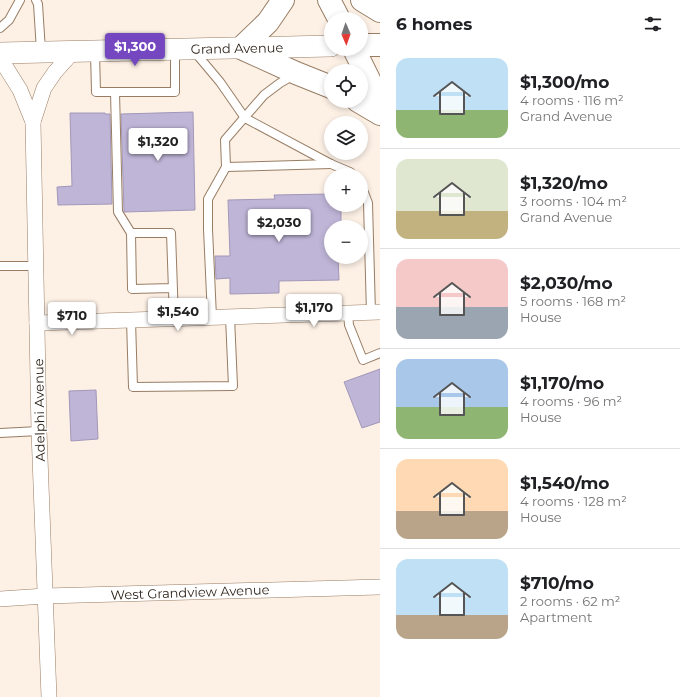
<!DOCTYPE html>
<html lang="en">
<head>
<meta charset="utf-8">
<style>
	:root { --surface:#fff; --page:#f2f2f2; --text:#202124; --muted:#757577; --line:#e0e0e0; --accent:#7447c0 }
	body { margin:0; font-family:Montserrat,sans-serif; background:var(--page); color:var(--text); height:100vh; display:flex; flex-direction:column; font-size:15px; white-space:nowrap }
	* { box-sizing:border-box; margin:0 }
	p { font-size:13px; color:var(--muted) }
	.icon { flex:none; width:22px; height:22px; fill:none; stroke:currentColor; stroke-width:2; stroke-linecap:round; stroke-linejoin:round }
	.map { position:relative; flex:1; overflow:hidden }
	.sheet { display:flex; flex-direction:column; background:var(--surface); width:300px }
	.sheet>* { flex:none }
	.needle { width:26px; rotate:178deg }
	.fabs { position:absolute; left:324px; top:12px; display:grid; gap:8px }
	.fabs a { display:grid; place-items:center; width:44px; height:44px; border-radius:50%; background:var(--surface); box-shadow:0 2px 6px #0003; font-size:20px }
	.price { position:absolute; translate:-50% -34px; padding:0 9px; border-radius:4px; background:#fff; color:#222; font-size:13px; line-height:26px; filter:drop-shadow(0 1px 2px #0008) }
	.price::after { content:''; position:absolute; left:50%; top:24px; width:12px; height:9px; margin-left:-6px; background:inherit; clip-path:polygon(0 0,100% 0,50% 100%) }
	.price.active { background:var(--accent); color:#fff }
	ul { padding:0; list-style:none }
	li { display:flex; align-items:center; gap:12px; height:100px; padding:0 16px }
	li+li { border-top:1px solid var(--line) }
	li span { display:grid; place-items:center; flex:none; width:112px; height:80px; border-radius:12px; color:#555 }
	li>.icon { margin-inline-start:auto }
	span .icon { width:48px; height:48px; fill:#fffc; stroke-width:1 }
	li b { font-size:17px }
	h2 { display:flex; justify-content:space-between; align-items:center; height:48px; padding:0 16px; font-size:17px }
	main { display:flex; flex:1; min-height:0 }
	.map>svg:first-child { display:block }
	.building { fill:#bfb5d7; stroke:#a197b8 }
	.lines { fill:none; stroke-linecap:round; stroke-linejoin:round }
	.service-casing { stroke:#987d64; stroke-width:10 }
	.minor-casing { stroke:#987d64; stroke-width:16 }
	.secondary-casing { stroke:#987d64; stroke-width:22 }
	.primary-casing { stroke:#987d64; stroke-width:24 }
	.service { stroke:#fff; stroke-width:8 }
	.minor { stroke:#fff; stroke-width:15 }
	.secondary { stroke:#fff; stroke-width:21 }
	.primary { stroke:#fff; stroke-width:22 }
	.labels { text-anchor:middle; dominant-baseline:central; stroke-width:3; stroke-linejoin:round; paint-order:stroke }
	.street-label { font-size:13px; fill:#291e14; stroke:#fff }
</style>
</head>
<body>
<main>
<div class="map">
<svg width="380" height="697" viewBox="0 0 380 697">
	<rect width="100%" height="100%" fill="#fdf1e6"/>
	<g class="building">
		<polygon points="193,112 195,210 124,212 121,114"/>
		<polygon points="70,113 105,113 105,114 110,114 112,204 58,205 57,187 72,186"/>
		<polygon points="331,194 331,205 341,205 341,227 331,227 331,257 338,257 339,280 279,281 279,293 230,294 230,278 216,279 215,256 230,256 228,200 275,199 274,195"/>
		<polygon points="380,369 380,422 362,428 344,382"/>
		<polygon points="96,390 98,439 71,441 69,391"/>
	</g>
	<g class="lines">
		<defs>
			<g id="service">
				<polyline points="36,0 38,4 41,51"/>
				<polyline points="0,28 9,20 20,0"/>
				<polyline points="194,51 220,82 245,118 331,164 350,172 353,175"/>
				<polyline points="95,52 96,92 115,92 118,212 131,233"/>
				<polyline points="115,92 175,92 175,50"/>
				<polyline points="226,167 331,164"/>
				<polyline points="361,185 368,203 371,313"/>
				<polyline points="0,266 36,266"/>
				<polyline points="173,288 132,289 131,233 171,233 174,319"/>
				<polyline points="348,313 349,325 363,360 380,353"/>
				<polyline points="212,317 208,229 208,199 226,167 225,140 264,95 280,83 294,75"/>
				<polyline points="131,320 133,387 233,386 230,317"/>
				<polyline points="0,433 39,431"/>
			</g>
			<g id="minor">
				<polyline points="0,58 20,90 33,122"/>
				<polyline points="37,323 380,312"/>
				<polyline points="0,599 45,596 380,587"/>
				<polyline points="49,697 39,431 33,122 44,88 55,72 73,52"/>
			</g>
			<polyline id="secondary" points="0,53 331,46"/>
			<g id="primary">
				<polyline points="283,0 268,22 241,48 296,73 331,87"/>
				<polyline points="329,0 339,19"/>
				<polyline points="362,0 380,11"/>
				<polyline points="361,45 380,45"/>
				<polyline points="354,49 380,102"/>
				<polyline points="358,101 380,114"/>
			</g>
		</defs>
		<use href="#service" class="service-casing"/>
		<use href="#minor" class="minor-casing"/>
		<use href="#secondary" class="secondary-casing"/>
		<use href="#primary" class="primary-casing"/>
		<use href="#service" class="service"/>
		<use href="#minor" class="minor"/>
		<use href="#secondary" class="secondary"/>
		<use href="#primary" class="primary"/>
	</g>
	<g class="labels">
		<g class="street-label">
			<text transform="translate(237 48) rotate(-1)">Grand Avenue</text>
			<text transform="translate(39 410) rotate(-91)">Adelphi Avenue</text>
			<text transform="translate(190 592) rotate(-2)">West Grandview Avenue</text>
		</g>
	</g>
</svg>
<div class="fabs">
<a><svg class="needle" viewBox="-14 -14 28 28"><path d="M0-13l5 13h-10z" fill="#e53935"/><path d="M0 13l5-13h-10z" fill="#757577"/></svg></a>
<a><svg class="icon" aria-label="locate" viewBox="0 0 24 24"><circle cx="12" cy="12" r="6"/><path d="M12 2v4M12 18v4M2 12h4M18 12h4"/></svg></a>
<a><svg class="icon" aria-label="layers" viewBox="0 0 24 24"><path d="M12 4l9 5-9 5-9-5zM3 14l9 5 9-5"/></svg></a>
<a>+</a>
<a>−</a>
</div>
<b class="price active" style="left:135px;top:67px">$1,300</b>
<b class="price" style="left:158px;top:162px">$1,320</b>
<b class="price" style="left:279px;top:243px">$2,030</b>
<b class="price" style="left:314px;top:328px">$1,170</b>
<b class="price" style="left:178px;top:332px">$1,540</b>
<b class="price" style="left:72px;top:336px">$710</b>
</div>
<section class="sheet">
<h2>6 homes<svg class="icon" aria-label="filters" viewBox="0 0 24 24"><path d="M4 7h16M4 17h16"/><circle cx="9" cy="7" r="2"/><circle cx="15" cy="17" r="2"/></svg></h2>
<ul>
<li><span style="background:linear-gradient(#bfe0f5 65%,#8fb573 0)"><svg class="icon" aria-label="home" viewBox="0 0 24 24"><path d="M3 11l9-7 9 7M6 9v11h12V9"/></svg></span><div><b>$1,300/mo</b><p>4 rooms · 116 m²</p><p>Grand Avenue</p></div></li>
<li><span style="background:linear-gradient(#dfe7d0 65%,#c2b280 0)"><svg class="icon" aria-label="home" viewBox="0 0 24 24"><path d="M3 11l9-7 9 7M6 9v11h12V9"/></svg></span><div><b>$1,320/mo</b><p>3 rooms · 104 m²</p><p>Grand Avenue</p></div></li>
<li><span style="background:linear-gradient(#f6c9c9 60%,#9aa5b1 0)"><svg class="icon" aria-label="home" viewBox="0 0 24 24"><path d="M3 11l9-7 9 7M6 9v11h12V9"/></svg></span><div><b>$2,030/mo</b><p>5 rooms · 168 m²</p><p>House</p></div></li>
<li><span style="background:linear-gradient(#a9c7e8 60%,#8fb573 0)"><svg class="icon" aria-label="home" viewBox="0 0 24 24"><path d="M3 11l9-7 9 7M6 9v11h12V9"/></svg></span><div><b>$1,170/mo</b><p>4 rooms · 96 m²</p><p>House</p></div></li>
<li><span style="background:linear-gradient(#ffd9b3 65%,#b9a48a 0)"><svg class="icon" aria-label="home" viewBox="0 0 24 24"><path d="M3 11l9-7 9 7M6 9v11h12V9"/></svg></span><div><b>$1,540/mo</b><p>4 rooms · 128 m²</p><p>House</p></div></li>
<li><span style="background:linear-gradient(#bfe0f5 70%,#b9a48a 0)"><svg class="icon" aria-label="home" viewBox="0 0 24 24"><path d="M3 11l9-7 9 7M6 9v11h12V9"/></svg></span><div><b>$710/mo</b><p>2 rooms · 62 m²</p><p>Apartment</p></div></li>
</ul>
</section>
</main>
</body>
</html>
